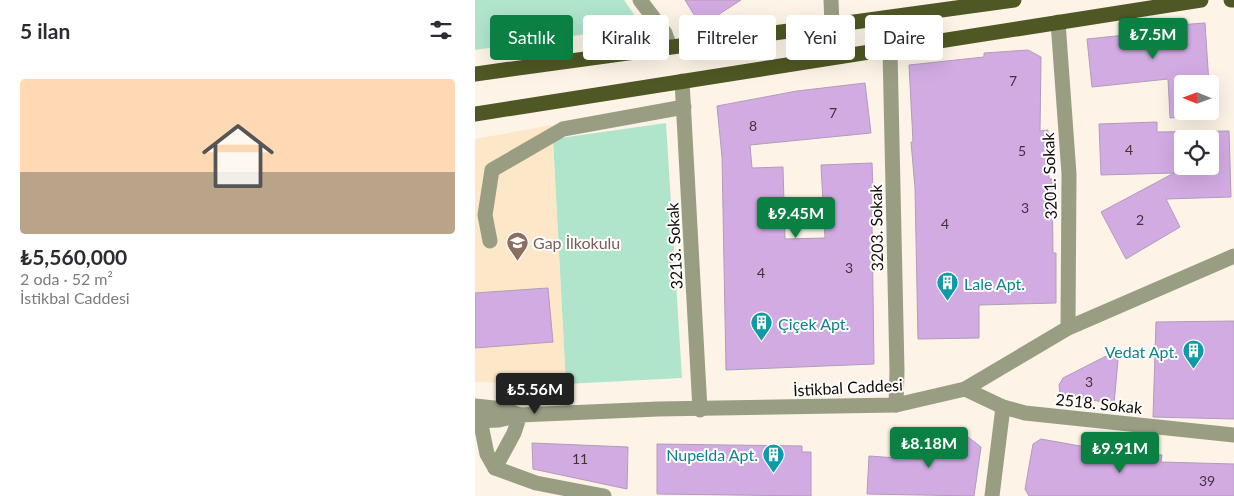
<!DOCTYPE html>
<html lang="tr">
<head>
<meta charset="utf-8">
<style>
	:root { --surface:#fff; --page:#f7f7f7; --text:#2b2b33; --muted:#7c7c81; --line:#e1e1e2; --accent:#0b8043 }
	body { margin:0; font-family:Lato,sans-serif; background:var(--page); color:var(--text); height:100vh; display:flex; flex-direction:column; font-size:19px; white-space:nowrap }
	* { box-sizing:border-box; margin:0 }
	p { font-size:16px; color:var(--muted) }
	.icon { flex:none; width:28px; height:28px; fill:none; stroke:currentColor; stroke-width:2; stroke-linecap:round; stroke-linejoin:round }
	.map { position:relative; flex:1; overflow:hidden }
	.sheet { display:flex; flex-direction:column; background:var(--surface); width:475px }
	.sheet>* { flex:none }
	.hud { position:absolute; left:15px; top:15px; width:475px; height:45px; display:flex; gap:10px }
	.needle { width:32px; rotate:271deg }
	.controls { position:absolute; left:699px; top:75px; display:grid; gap:10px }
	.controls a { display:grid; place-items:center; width:45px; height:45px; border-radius:5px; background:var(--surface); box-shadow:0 5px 20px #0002; font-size:25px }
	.price { position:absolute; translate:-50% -42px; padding:0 11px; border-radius:5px; background:var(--accent); color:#fff; font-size:16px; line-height:32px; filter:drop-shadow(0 1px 2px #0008) }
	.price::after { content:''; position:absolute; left:50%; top:30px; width:15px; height:11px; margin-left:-8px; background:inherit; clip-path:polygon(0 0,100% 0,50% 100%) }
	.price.on { background:#222; color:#fff }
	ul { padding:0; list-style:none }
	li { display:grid; align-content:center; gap:10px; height:265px; padding:0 20px }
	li+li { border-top:1px solid var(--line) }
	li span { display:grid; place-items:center; height:155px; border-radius:5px; color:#555 }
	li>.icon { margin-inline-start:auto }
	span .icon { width:90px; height:90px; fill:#fffc; stroke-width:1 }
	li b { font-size:21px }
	h2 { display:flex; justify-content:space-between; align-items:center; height:60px; padding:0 20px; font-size:21px }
	.tag { padding:0 18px; border-radius:5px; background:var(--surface); box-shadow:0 5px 20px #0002; font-size:18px; line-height:45px }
	.tag.on { background:var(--accent); color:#fff }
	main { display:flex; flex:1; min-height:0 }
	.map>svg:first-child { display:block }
	.built { fill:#fde7c9 }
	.green { fill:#b0e5cc }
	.building { fill:#d2abe3; stroke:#b09cba; fill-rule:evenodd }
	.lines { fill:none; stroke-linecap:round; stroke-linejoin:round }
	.minor { stroke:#999e83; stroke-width:15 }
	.major { stroke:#4f5724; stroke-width:15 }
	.labels { text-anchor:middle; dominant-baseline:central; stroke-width:4; stroke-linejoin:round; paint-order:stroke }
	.number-label { font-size:14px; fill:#41323a }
	.street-label { font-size:16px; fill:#110a02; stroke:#fff }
	.education-label { font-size:16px; fill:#785e54; stroke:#fff; text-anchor:start }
	.culture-label { font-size:16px; fill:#0d838f; stroke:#fff; text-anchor:start }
</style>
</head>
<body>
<main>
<section class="sheet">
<h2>5 ilan<svg class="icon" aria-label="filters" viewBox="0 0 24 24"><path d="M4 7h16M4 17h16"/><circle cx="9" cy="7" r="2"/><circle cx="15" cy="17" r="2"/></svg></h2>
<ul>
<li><span style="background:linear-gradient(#ffd9b3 60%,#b9a48a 0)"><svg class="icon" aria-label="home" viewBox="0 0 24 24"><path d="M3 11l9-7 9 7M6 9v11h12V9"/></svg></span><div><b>₺5,560,000</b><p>2 oda · 52 m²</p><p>İstikbal Caddesi</p></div></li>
</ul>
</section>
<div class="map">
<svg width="759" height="496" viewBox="0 0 759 496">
	<rect width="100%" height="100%" fill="#fdf4e7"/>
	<polygon class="built" points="77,125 91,384 0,382 0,139"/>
	<g class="green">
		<polygon points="0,0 149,0 167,26 0,50"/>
		<polygon points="191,123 207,378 91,384 78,139"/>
	</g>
	<g class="building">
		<polygon points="210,0 266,0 226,26"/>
		<polygon points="730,23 734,84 708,84 708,117 695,118 693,79 617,87 612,39 690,31 689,26"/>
		<polygon points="553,50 566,57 565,131 573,130 574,179 577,179 578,253 581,253 581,303 504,305 504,338 443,339 440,188 436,142 438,142 434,65 509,57 509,53"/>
		<polygon points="390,83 396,133 275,145 277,168 308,167 310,239 350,238 346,165 397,163 399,222 397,222 399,364 251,370 247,157 242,106 322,91"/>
		<path d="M682,122v10l72,-1 2,66 -65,2 14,28 -54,32 -25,-47 73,-39 -73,2 -2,-51zM708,139h27v27h-27z"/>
		<polygon points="73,288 78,342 0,348 0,293"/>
		<polygon points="759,321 759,419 678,417 681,322"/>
		<polygon points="635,354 643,360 639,404 585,394 584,385 588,378"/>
		<polygon points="467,432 479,432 493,437 506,447 499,496 392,494 394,456 450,460 454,434"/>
		<polygon points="566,439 633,451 633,448 687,455 686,462 759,464 759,496 554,496 550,489 558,444"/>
		<polygon points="57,443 153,447 152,489 58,469"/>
		<polygon points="182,444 327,446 327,452 336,452 336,496 182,494"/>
	</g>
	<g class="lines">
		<g class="minor">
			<polyline points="165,0 190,33 195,47"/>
			<polyline points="356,0 357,25"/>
			<polyline points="583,22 594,174 593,328"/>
			<polyline points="415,50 422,371 421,405"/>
			<polyline points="207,81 225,410"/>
			<polyline points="15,241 10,215 17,170 88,129 209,107"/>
			<polyline points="490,389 528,407 550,413 759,435"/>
			<polyline points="0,406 29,409 45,415 24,420 0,421"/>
			<polyline points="5,420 12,454 20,468 61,483 129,496"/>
			<polyline points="20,468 39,433 45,415 183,409 421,405 490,389 593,328 759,256"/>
			<polyline points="517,496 528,407"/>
		</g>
		<g class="major">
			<polyline points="756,0 759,0"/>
			<polyline points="0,74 539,0"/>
			<polyline points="0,114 726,0"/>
		</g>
	</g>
	<defs>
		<symbol id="school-pin" viewBox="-11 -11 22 30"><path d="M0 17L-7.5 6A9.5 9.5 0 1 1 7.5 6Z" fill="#8d6e63" stroke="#fff"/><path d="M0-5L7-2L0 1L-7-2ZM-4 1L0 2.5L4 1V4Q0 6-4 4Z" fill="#fff"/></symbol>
		<symbol id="building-pin" viewBox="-11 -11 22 30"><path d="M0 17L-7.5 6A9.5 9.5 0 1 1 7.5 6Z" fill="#0f9aa8" stroke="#fff"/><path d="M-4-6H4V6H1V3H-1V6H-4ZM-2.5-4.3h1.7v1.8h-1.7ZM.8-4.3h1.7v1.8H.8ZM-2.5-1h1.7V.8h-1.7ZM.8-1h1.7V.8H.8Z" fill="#fff"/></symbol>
	</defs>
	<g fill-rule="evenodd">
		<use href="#school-pin" x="30" y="230" width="25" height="34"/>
		<use href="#building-pin" x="460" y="270" width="25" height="34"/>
		<use href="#building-pin" x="274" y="310" width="25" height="34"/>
		<use href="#building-pin" x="706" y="338" width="25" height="34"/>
		<use href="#building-pin" x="286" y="442" width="25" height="34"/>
	</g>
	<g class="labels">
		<g class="number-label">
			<text x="538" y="80">7</text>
			<text x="358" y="112">7</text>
			<text x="278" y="125">8</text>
			<text x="654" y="149">4</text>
			<text x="547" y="150">5</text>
			<text x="550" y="207">3</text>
			<text x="665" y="219">2</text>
			<text x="470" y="223">4</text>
			<text x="374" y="267">3</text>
			<text x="286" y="272">4</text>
			<text x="614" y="381">3</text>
			<text x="105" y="458">11</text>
			<text x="732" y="480">39</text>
		</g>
		<g class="street-label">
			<text transform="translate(574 176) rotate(-92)">3201. Sokak</text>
			<text transform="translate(401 228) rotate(-91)">3203. Sokak</text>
			<text transform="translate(199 246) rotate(-93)">3213. Sokak</text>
			<text transform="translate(373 387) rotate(-3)">İstikbal Caddesi</text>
			<text transform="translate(624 403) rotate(6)">2518. Sokak</text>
		</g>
		<g class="education-label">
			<text x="58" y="242">Gap İlkokulu</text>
		</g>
		<g class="culture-label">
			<text x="489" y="283">Lale Apt.</text>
			<text x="303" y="323">Çiçek Apt.</text>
			<text x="703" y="351" text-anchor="end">Vedat Apt.</text>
			<text x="283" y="454" text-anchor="end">Nupelda Apt.</text>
		</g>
	</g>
</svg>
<div class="controls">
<a><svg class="needle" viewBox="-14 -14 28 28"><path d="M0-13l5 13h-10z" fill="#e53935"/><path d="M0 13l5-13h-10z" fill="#7c7c81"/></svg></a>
<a><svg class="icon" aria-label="locate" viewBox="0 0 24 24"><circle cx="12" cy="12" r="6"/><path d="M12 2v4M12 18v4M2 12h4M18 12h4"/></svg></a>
</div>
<b class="price" style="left:678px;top:60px">₺7.5M</b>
<b class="price" style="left:321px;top:239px">₺9.45M</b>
<b class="price on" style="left:60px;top:415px">₺5.56M</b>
<b class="price" style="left:454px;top:469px">₺8.18M</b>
<b class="price" style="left:645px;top:474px">₺9.91M</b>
<div class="hud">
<a class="tag on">Satılık</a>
<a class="tag">Kiralık</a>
<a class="tag">Filtreler</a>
<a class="tag">Yeni</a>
<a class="tag">Daire</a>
</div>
</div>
</main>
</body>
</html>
